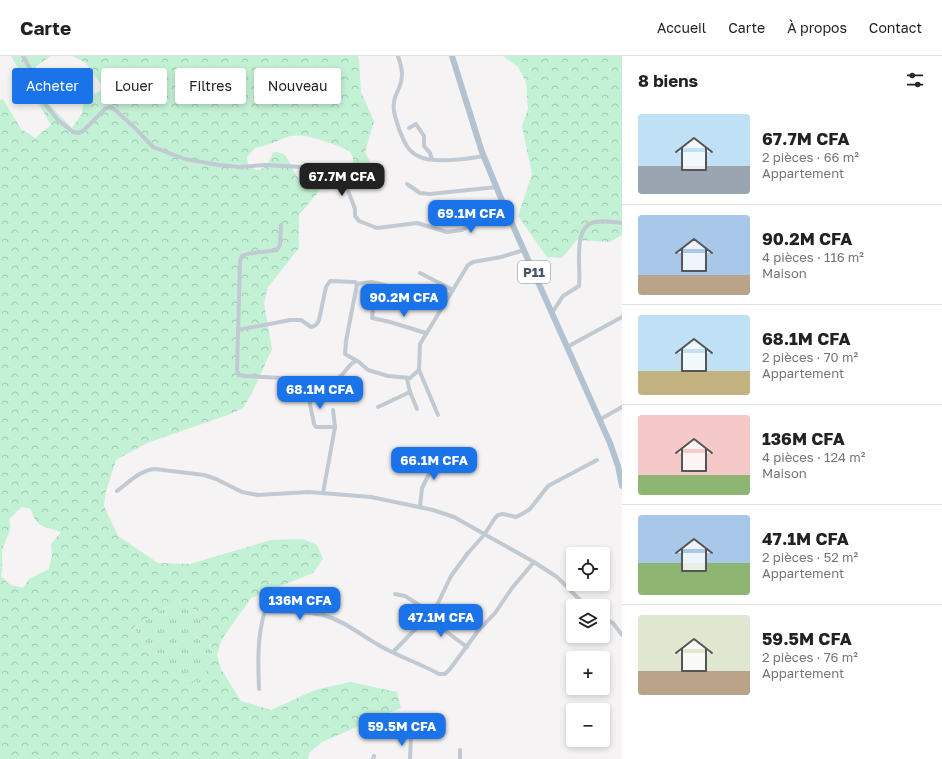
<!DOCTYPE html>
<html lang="fr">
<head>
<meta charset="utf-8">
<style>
	:root { --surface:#fff; --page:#f6f6f6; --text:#222; --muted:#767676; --line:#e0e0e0; --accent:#1a73e8 }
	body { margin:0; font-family:"Golos Text",sans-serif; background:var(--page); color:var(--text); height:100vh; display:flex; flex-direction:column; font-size:15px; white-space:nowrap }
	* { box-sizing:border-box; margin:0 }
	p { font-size:13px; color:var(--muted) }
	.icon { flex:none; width:22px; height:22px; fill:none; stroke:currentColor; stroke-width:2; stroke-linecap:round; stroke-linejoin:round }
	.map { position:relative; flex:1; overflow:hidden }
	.details { display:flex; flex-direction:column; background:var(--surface); width:320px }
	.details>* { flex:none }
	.banner { position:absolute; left:12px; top:12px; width:380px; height:36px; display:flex; gap:8px }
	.buttons { position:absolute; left:566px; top:491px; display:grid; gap:8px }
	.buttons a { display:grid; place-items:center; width:44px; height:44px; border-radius:4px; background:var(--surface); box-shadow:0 2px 6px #0003; font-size:20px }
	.price { position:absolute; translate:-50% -34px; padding:0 9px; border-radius:8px; background:var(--accent); color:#fff; font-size:13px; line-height:26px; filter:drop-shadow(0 1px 2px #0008) }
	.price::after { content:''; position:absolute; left:50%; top:24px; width:12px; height:9px; margin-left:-6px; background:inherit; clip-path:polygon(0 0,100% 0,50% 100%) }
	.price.current { background:#222; color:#fff }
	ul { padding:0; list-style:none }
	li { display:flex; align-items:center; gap:12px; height:100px; padding:0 16px }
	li+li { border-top:1px solid var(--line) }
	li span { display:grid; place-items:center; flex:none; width:112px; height:80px; border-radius:4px; color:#555 }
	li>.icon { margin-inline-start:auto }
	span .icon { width:48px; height:48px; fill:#fffc; stroke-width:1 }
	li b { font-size:17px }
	h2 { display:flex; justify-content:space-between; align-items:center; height:48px; padding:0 16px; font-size:17px }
	.tag { padding:0 14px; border-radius:4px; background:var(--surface); box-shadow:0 2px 6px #0003; font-size:14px; line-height:36px }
	.tag.current { background:var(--accent); color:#fff }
	header { display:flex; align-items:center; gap:24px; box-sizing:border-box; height:56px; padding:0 20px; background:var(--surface); border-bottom:1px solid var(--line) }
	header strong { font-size:19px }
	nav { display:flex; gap:22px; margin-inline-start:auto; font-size:14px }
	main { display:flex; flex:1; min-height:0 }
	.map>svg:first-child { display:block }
	.grass { fill:url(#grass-tufts) }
	.forest { fill:url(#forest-crowns); fill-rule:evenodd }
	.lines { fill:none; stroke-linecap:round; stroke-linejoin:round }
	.street { stroke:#c1cad2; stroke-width:4 }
	.primary { stroke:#b3c2d1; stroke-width:6 }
	.labels { text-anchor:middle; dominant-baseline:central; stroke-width:3.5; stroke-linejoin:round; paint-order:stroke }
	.shield { fill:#fff; stroke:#808990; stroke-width:1 }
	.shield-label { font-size:13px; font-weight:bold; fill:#4a5661 }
</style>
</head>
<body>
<header>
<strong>Carte</strong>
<nav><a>Accueil</a><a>Carte</a><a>À propos</a><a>Contact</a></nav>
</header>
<main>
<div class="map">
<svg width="622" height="703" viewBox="0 0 622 703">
	<defs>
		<pattern id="grass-tufts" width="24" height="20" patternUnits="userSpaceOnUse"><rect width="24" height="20" fill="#c3f1d5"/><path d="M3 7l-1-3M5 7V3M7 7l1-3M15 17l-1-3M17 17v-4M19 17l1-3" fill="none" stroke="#a0c6b0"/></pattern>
		<pattern id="forest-crowns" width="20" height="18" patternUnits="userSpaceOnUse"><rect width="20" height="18" fill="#c3f1d5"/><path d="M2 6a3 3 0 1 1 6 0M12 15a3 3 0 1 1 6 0" fill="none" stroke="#a0c6b0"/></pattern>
	</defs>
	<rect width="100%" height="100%" fill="#f5f3f3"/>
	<polygon class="grass" points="186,544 205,569 195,579 213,596 202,627 178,623 159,602 144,590 134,571 159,555"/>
	<g class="forest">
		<path d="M11,0h40l-16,11 14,37 23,24 10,-15 2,-16 15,-5 3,-6 -16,-23 -14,-7h286l1,3 2,33 13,29 -9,31 10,20 -28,16 -27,2 -21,25v33l-31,39 -4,16 8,46 -20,44 -9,15 -15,7 -81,28 -31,17 -10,31 -2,15 14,30 40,27 32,1 81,-24 32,-1 14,6 6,14 -10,14 -62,25 -29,41 -5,15 4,15 20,32 30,9 44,-20 35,-8 47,10 4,16 -79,34 -13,11 -1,6h-308v-659l3,-1 18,30 14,9 16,-13zM290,80c5,0 10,-1 15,0 9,2 37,10 44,15 4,4 6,13 3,17 -5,5 -14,4 -21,7 -5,2 -9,9 -15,10 -3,0 -6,-1 -9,-2 -20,-6 -12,-33 -34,-31 -2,6 -7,18 -15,18 -3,0 -7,-3 -10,-5l-1,-8 8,-9 12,-3zM22,451l9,2c5,19 13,17 30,23l-10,12 1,10 -3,15 -20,10 -6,9 -14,-4 -8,-8c2,-8 1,-15 1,-23 1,-14 11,-18 7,-34zM186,544l19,25 -10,10 18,17 -11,31 -24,-4 -19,-21 -15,-12 -10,-19 25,-16z"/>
		<polygon points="503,0 622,0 622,179 610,186 577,184 562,202 547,201 518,160 532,118 522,70 528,53 526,26 518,11"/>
	</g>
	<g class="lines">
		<g class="street">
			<polyline points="23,0 33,18 41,43 58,64 73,76 79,77 84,74 105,53 110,51 114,53 135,72 153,91 185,103 219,109 239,111 265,109 320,112 338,118 347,132 355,153 355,160 359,165 377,172 417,167 447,176 462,174 505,152"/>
			<path d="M398,0c4,12 6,21 1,32 -2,5 -5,10 -5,15 -2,9 3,18 5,26 4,10 8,22 19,27 14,8 50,3 66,0"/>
			<polyline points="409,72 416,68 424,80 424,90 430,97 432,103"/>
			<polyline points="407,128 420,137 430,138 497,131"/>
			<polyline points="281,169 280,189 277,194 247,198 242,200 240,206 237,314 239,319 245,320 282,322"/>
			<polyline points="420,217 453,234"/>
			<polyline points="357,228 346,285 345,298 359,306 368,314 388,320 410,322 419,314 420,288 468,209 473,206 501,201 524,194"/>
			<polyline points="373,254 372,262 390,266 426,277"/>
			<path d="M552,257l11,-17 16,-10c2,-15 -5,-51 9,-61 8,-6 25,-3 34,-2"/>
			<path d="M238,274l52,-10h11l10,7c4,-1 6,-2 8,-7l7,-33 4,-6 25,1 2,2 15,-2 41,10 17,6 13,7"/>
			<polyline points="567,291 622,261"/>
			<polyline points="419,314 438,359"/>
			<polyline points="407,323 410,336 417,353"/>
			<path d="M332,326c13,-5 15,-18 24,-21"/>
			<polyline points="307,333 314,368 316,371 335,371"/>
			<polyline points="378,351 410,336"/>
			<polyline points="599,364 622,351"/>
			<path d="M117,435c11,-8 23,-21 38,-22l49,6 12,4 26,13 16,3 51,-3 62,5 62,13 21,7 80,45 23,15 29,29"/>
			<polyline points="323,437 335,371 333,354"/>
			<polyline points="420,450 422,432 433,410 436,398"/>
			<polyline points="395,538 405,540 427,554 436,568 467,591"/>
			<polyline points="603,562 613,567 622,579"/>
			<polyline points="393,596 434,554 439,545 451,520 468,497 484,479 495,462 498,459 503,458 516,461 522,458 530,453 548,430 597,404"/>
			<path d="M259,633c-1,-26 -2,-53 6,-78 19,1 40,0 58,4 22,6 39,21 59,32 18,10 39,17 57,27h6l5,-5 28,-38 17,-18 17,-25 22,-26"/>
			<polyline points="373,703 374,700"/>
			<polyline points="410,703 411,681"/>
			<polyline points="460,703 460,694"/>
		</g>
		<polyline class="primary" points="452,0 482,96 505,152 610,387 618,410 622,430"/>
	</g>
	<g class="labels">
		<rect class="shield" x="518" y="205" width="32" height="22" rx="3"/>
		<g class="shield-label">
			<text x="534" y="216">P11</text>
		</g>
	</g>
</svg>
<div class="buttons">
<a><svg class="icon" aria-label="locate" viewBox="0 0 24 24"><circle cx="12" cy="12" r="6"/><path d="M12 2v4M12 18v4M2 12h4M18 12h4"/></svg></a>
<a><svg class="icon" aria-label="layers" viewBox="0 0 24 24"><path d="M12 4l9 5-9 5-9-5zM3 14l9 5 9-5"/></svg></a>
<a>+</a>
<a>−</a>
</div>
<b class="price current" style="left:342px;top:141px">67.7M CFA</b>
<b class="price" style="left:471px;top:178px">69.1M CFA</b>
<b class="price" style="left:404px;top:262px">90.2M CFA</b>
<b class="price" style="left:320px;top:354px">68.1M CFA</b>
<b class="price" style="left:434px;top:425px">66.1M CFA</b>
<b class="price" style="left:300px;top:565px">136M CFA</b>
<b class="price" style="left:441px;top:582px">47.1M CFA</b>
<b class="price" style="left:402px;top:691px">59.5M CFA</b>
<div class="banner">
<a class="tag current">Acheter</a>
<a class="tag">Louer</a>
<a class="tag">Filtres</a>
<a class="tag">Nouveau</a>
</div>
</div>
<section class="details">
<h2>8 biens<svg class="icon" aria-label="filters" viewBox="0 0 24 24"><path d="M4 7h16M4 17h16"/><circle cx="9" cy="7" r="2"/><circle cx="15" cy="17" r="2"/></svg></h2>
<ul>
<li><span style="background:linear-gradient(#bfe0f5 65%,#9aa5b1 0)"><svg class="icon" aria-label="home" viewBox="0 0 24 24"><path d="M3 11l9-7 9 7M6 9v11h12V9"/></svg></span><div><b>67.7M CFA</b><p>2 pièces · 66 m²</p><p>Appartement</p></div></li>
<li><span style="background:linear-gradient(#a9c7e8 75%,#b9a48a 0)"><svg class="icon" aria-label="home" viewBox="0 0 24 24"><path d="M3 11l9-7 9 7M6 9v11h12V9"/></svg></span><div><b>90.2M CFA</b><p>4 pièces · 116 m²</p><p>Maison</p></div></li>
<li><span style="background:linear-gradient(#bfe0f5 70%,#c2b280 0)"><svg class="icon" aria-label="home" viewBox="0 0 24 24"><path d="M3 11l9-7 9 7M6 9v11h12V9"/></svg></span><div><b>68.1M CFA</b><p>2 pièces · 70 m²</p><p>Appartement</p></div></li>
<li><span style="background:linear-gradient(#f6c9c9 75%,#8fb573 0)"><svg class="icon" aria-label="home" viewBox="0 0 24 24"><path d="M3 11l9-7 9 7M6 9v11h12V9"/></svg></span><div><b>136M CFA</b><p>4 pièces · 124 m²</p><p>Maison</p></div></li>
<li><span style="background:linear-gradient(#a9c7e8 60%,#8fb573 0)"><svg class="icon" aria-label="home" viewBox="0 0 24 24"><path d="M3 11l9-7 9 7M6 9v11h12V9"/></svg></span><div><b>47.1M CFA</b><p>2 pièces · 52 m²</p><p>Appartement</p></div></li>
<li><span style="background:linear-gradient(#dfe7d0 70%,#b9a48a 0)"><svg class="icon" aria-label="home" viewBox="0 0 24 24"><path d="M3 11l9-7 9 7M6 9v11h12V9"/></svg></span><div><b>59.5M CFA</b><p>2 pièces · 76 m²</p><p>Appartement</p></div></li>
</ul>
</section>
</main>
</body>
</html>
